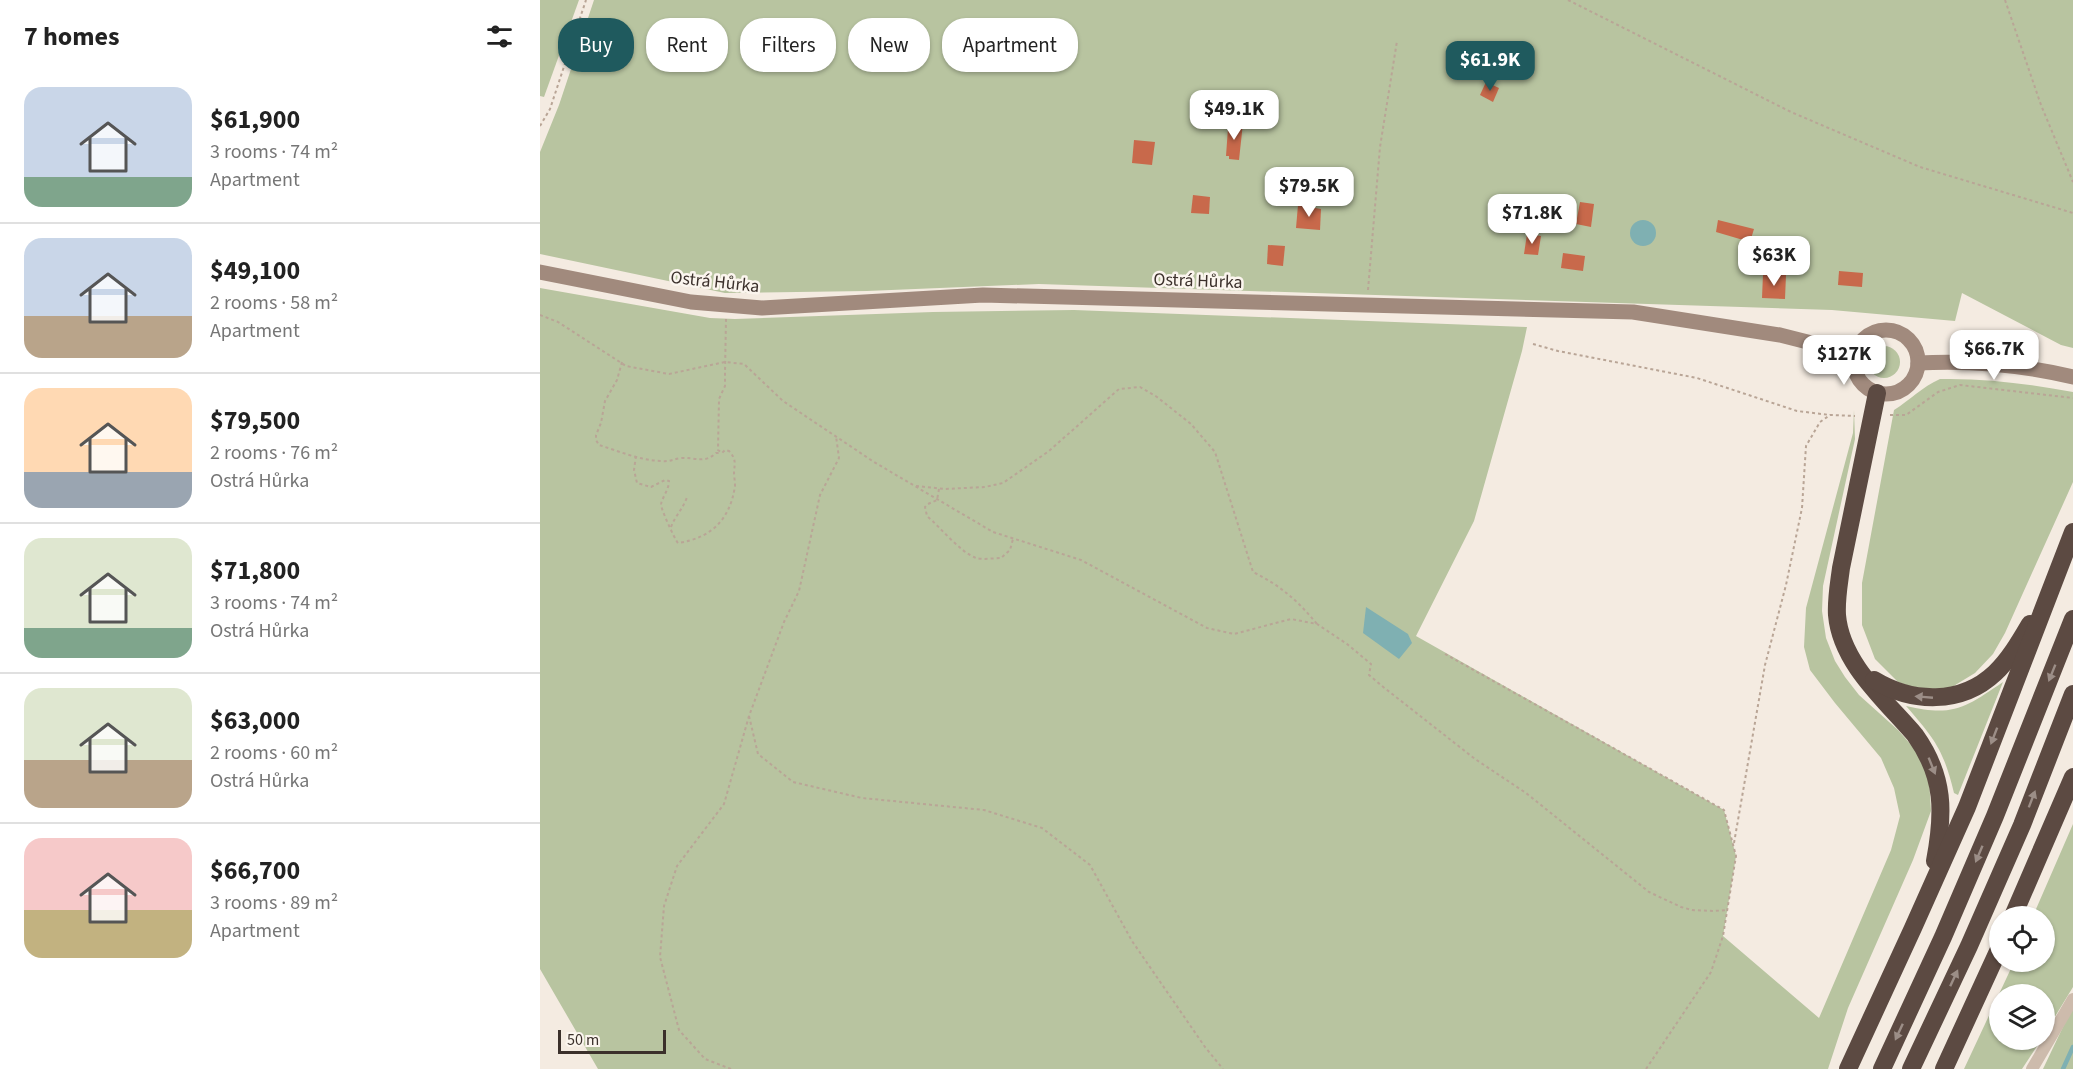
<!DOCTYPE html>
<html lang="en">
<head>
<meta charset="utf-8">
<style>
	:root { --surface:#fff; --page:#f6f6f6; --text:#222; --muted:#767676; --line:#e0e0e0; --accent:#1f5a5e }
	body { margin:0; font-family:"Source Sans 3",sans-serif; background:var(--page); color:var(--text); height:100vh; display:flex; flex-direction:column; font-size:22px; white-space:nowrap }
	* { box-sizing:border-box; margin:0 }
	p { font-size:20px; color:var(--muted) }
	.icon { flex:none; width:33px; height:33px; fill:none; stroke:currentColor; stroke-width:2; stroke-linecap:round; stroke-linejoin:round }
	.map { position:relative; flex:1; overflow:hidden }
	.side { display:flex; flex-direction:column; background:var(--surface); width:540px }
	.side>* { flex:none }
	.top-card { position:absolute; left:18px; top:18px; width:570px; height:54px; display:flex; gap:12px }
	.fabs { position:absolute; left:1449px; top:906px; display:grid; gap:12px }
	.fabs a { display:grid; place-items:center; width:66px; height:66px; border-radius:50%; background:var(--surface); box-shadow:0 2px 4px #0004; font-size:30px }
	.scale { position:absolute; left:18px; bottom:15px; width:108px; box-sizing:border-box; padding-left:6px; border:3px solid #3b302b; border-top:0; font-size:16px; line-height:21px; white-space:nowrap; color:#3b302b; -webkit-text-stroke:4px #fbf5ee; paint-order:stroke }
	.price { position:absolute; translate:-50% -51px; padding:0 14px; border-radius:12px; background:#fff; color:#222; font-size:20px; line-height:39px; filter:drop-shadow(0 2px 3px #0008) }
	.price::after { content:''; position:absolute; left:50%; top:36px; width:18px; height:14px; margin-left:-9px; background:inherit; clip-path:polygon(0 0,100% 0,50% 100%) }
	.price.selected { background:var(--accent); color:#fff }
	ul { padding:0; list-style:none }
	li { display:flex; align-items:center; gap:18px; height:150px; padding:0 24px }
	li+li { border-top:2px solid var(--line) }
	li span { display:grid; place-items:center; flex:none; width:168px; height:120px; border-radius:18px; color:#555 }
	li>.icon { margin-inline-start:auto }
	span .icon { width:72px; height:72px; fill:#fffc; stroke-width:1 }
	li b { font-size:26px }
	h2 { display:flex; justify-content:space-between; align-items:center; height:72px; padding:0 24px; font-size:26px }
	.tag { padding:0 21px; border-radius:24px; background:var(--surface); box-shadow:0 2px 4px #0004; font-size:21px; line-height:54px }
	.tag.selected { background:var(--accent); color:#fff }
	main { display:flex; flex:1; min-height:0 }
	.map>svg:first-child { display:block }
	.green { fill:#b8c4a0 }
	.water { fill:#7fb0b2 }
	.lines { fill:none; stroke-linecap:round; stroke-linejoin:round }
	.stream { stroke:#7fb0b2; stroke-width:4.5 }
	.building { fill:#c8694b }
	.path { stroke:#b9a596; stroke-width:2; stroke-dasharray:3 3; stroke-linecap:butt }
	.street { stroke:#cdbbac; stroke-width:12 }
	.secondary { stroke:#a18a7d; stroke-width:15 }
	.highway { stroke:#5c4a42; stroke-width:18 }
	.oneway { fill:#9c8e87 }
	.labels { text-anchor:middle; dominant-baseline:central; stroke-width:5; stroke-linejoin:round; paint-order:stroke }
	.street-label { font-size:18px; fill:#3b302b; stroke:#fbf5ee }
</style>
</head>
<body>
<main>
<section class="side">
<h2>7 homes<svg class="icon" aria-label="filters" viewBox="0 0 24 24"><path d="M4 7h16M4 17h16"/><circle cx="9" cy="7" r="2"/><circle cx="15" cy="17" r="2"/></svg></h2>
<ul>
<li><span style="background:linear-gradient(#c9d6e8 75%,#7fa58c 0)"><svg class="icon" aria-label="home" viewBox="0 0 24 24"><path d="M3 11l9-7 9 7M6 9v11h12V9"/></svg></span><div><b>$61,900</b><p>3 rooms · 74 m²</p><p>Apartment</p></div></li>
<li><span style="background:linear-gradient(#c9d6e8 65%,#b9a48a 0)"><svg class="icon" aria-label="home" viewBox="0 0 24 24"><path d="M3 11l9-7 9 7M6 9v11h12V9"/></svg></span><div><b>$49,100</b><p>2 rooms · 58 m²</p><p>Apartment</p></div></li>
<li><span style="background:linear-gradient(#ffd9b3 70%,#9aa5b1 0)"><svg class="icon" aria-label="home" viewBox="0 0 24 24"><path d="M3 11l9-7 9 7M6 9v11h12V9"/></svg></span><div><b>$79,500</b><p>2 rooms · 76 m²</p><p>Ostrá Hůrka</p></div></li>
<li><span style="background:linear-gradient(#dfe7d0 75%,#7fa58c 0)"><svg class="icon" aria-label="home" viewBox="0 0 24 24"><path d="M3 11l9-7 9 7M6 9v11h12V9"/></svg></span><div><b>$71,800</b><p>3 rooms · 74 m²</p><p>Ostrá Hůrka</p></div></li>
<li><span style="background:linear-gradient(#dfe7d0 60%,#b9a48a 0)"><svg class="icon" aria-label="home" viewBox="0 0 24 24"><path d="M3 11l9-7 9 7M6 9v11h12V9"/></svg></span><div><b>$63,000</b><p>2 rooms · 60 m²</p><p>Ostrá Hůrka</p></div></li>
<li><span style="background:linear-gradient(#f6c9c9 60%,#c2b280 0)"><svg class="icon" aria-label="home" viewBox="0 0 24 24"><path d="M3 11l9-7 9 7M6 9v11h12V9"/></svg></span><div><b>$66,700</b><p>3 rooms · 89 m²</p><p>Apartment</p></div></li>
</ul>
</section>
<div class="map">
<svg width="1533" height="1069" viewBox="0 0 1533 1069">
	<rect width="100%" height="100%" fill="#f4ebe1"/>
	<g class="green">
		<polygon points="0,0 39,0 4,97 0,96"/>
		<polygon points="54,0 1533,0 1533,348 1521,345 1422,293 1415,321 1292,310 499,284 327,291 185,293 0,254 0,152 19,105"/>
		<polygon points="0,288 170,318 195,319 393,312 534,310 987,327 982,351 934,521 876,636 1184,810 1196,856 1183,936 1279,1018 1351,850 1360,816 1354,788 1341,758 1295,703 1270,670 1264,647 1266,608 1313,433 1314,410 1315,439 1283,586 1282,611 1286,638 1295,661 1305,677 1319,695 1358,730 1380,755 1389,778 1391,811 1373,860 1308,1008 1288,1069 58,1069 0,969"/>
		<circle cx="1344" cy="362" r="16"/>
		<path d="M1400,379c45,-1 89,5 133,13v90l-68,151 -12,21 -18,19 -23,14 -25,5 -29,-10 -23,-23 -13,-34v-42l32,-173c16,-10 28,-23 46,-31z"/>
		<path d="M1463,682l-45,113 -4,-2c-10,-42 -19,-54 -48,-87 47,11 59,2 97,-24z"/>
		<polygon points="1533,824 1533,987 1505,1033 1504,994 1460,994 1460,1040 1501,1040 1482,1069 1424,1069 1474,962 1504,962 1504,916 1493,916"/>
		<polygon points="1533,1008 1533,1069 1503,1069 1530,1012"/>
	</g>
	<g class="water">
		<circle cx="1103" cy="233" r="13"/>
		<polygon points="826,607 868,634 872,643 859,659 823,633"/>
	</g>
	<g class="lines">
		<polyline class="stream" points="1523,1069 1533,1047"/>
	</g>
	<g class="building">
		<polygon points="946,82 959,88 953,102 940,95"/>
		<polygon points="709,113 724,115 722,128 708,127"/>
		<polygon points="692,123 703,123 699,160 689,159 689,156 686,156 688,128 691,128"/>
		<polygon points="594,140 615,142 612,165 592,163"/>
		<polygon points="653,195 670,197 669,214 651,213"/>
		<polygon points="1040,202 1054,204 1051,227 1036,224"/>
		<polygon points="758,205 781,209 780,230 756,228"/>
		<polygon points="1178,220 1214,229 1210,242 1176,232"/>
		<polygon points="987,234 1001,236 998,255 984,254"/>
		<polygon points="728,245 745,246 743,266 727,264"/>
		<polygon points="1023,253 1045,256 1043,271 1021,268"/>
		<polygon points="1299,271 1323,273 1322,287 1298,285"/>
		<polygon points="1223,274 1246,275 1245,299 1222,298"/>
	</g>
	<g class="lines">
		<g class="path">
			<polyline points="1028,0 1251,112 1380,167 1533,213"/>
			<polyline points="1465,0 1501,105 1533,182"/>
			<polyline points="0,126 10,109 46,0"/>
			<polyline points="828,290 840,147 857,41"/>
			<polyline points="0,315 18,322 86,366 129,374 185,362 204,364 243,401 334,462 453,532 541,560 667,628 694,634 751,619 777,624 807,644 831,664 829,675 842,686 935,759 986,793 1109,892 1141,907 1152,910 1174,911 1187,910"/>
			<polyline points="993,344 1018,351 1157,378 1257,411 1290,415"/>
			<path d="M82,362l-5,18 -12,21 -4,22 -5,12v5l3,5c19,6 43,16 63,16 7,1 12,-2 19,-3 13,-1 24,6 35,-5h4"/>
			<polyline points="1350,415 1366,415 1398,392 1420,385 1533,398"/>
			<path d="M96,456l-2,14 3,13 14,4 14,-7 4,1c0,8 -6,15 -8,23 -1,3 14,36 17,39 33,-5 52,-23 57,-57 0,-5 -1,-10 -1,-14 1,-10 2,-13 -5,-21l-4,-1 -3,3 -4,-3 1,-51 6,-13v-14l1,-53"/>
			<path d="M376,486l29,3 40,-2 18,-4 46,-32 70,-62 21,-2 17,10 34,27 24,28 38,120c28,14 44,28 64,52"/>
			<path d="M399,489l-2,11 -9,4 -3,3 2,9c14,12 33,36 49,42 7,2 18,0 25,0l9,-8 3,-11"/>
			<path d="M131,527c4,-11 12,-18 16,-30"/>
			<polyline points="905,654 1184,810 1196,856 1183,936 1171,972 1106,1069"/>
			<polyline points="209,716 218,754 253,782 322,798 444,810 502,828 550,865 592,941 665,1047 683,1069"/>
			<polyline points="1194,843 1225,665 1246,585 1262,508 1266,446 1280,422 1290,415 1315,416"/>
			<polyline points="191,1069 165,1059 139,1030 120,957 124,906 137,866 184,804 209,716 244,622 259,591 280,495 299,458 296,436"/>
		</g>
		<polyline class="street" points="1492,1069 1533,999"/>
		<g class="secondary">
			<polyline points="0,272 151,302 222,308 443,295 1093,312 1240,335 1315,354"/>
			<circle cx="1346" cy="362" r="32"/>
			<path d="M1378,363c52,-3 104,2 155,14"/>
		</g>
		<g class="highway">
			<path d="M1337,393l-36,175c-2,16 -5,31 -4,47 4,48 48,85 78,120 30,42 29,78 20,126"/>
			<path d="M1334,680c38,23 87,25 121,-7 14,-13 25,-32 35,-49"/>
			<polyline points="1473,916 1533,777"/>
			<polyline points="1308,1069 1373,928 1427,807 1533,532"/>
			<polyline points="1342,1069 1403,937 1455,816 1533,619"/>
			<polyline points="1371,1069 1429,946 1482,825 1533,694"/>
			<polyline points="1404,1069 1460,947"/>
		</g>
	</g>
	<defs><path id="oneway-solid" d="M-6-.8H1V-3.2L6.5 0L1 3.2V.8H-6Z" transform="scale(1.5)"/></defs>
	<g class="oneway">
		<use href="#oneway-solid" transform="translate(1512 673) rotate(112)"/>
		<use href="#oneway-solid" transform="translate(1384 697) rotate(-175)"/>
		<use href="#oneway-solid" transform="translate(1454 736) rotate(111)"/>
		<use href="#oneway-solid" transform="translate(1392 766) rotate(68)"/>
		<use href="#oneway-solid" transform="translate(1492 799) rotate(-69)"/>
		<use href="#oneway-solid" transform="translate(1439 854) rotate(113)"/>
		<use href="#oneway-solid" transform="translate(1414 978) rotate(-65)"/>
		<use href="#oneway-solid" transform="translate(1359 1032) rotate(115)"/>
	</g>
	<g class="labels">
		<g class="street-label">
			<text transform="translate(658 281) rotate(2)">Ostrá Hůrka</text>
			<text transform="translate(175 282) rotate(6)">Ostrá Hůrka</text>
		</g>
	</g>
</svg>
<div class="fabs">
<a><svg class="icon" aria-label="locate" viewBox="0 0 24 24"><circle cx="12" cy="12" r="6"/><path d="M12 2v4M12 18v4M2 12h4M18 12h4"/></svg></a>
<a><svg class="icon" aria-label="layers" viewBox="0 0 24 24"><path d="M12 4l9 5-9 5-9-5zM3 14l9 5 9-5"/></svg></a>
</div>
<div class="scale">50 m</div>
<b class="price selected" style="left:950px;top:92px">$61.9K</b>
<b class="price" style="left:694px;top:141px">$49.1K</b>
<b class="price" style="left:769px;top:218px">$79.5K</b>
<b class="price" style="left:992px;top:245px">$71.8K</b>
<b class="price" style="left:1234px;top:287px">$63K</b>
<b class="price" style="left:1454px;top:381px">$66.7K</b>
<b class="price" style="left:1304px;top:386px">$127K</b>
<div class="top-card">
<a class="tag selected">Buy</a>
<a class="tag">Rent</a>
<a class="tag">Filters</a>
<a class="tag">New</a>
<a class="tag">Apartment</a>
</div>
</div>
</main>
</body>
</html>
